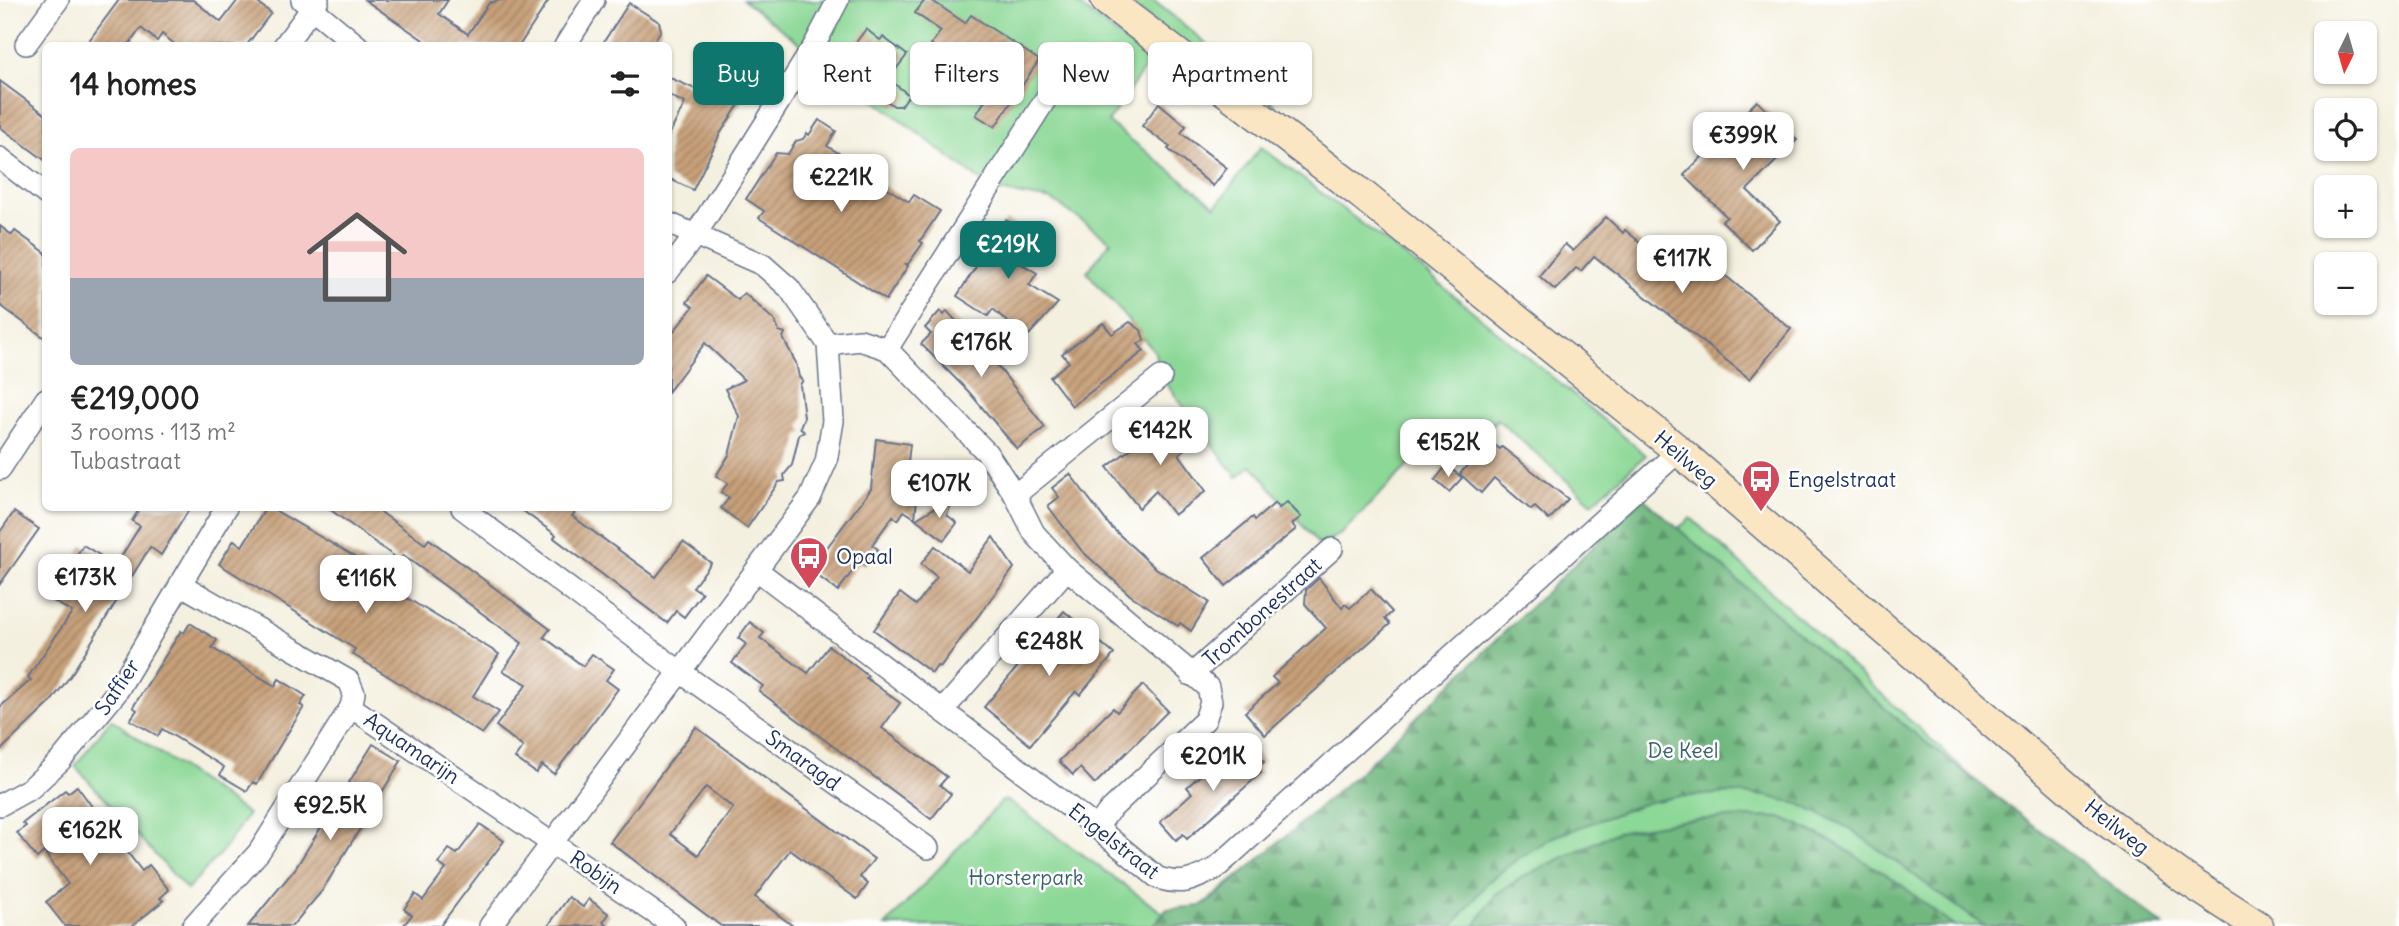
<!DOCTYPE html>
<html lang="en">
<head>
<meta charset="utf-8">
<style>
	:root { --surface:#fff; --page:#f2f2f2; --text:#222; --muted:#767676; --accent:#0f766e }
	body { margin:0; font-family:Delius,sans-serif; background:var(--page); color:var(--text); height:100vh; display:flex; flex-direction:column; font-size:26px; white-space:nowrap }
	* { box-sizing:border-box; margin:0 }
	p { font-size:23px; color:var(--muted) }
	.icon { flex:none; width:38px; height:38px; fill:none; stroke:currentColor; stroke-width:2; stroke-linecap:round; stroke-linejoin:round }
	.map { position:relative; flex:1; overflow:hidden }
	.side { position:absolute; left:42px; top:42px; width:630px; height:469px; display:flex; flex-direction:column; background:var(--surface); border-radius:10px; box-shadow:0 2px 5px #0004 }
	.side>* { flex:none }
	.hud { position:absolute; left:693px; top:42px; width:665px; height:63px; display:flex; gap:14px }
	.needle { width:46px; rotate:185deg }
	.buttons { position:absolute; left:2314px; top:21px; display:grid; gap:14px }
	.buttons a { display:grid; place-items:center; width:63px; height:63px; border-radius:10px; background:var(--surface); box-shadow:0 2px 5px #0004; font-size:35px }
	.price { position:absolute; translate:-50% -60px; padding:0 16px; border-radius:14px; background:#fff; color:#222; font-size:23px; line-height:46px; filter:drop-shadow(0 2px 4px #0008) }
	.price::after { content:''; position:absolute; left:50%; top:42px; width:21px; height:16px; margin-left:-10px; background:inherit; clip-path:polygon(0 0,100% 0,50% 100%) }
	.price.current { background:var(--accent); color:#fff }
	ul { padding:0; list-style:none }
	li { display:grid; align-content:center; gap:14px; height:371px; padding:0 28px }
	li span { display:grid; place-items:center; height:217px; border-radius:10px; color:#555 }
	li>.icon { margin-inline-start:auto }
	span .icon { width:126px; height:126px; fill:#fffc; stroke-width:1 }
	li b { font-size:30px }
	h2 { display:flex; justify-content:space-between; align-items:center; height:84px; padding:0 28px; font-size:30px }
	.tag { padding:0 24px; border-radius:10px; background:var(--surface); box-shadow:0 2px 5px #0004; font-size:24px; line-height:63px }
	.tag.current { background:var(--accent); color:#fff }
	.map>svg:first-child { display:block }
	.green { fill:#8cd896; stroke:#54847a; stroke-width:2 }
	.forest { fill:url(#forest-firs); stroke:#46746e; stroke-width:2 }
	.building { fill:url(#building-hatch); fill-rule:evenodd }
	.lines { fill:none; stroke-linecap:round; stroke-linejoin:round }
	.street-casing { stroke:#67738b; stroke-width:24 }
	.secondary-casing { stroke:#67738b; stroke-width:33 }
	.street { stroke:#fff; stroke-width:21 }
	.secondary { stroke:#fbe6c4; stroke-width:30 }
	.labels { text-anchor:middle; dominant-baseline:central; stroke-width:5; stroke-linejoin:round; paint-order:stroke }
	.street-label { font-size:21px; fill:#1b2f5e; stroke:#fff }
	.poi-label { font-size:21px; fill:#1b2f5e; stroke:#fff; text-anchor:start }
	.park-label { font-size:21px; fill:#3d626f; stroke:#fff }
</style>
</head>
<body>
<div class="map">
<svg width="2399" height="926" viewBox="0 0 2399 926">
	<defs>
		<pattern id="forest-firs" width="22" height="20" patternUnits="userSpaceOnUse" patternTransform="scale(1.75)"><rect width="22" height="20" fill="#71b87f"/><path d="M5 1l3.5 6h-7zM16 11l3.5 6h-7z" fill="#5c966b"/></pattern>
		<pattern id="building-hatch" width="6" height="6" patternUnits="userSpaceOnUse" patternTransform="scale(1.75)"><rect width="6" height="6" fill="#c7a079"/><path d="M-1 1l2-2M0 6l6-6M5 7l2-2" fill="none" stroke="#a18366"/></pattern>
	</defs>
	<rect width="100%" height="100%" fill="#fff"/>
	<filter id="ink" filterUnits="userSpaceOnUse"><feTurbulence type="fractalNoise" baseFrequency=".0143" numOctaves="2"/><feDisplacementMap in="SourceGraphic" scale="14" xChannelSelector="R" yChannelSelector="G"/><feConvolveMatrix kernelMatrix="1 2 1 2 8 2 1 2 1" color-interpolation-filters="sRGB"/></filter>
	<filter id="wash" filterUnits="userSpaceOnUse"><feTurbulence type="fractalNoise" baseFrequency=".00686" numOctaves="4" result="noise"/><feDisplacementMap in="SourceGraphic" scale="28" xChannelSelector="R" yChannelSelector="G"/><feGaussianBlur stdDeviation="1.57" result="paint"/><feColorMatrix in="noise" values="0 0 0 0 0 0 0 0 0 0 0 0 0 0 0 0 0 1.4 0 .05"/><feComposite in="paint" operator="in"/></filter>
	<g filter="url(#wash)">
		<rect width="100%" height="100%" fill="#f4f0df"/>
		<g class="green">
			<polygon points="743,0 1072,0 1150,60 1108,122 1216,206 1261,147 1423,270 1646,455 1592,503 1497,419 1461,461 1431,442 1341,534 1319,545 1252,465 1237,477 1159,374 1155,352 1087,272 1111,241 1052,200 993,190"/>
			<polygon points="1125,0 1153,0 1248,77 1276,106 1243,88"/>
			<polygon points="1691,518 2015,817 2155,926 885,926 1002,801 1007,800 1178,924"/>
			<polygon points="111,719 248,814 224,849 187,890 75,766"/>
		</g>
		<g class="forest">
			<polygon points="1643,498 1910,730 2164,926 1984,926 1849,828 1799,804 1766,796 1732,793 1675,797 1646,803 1553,837 1519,858 1487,883 1453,926 1152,926 1167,909 1200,906 1212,900 1362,770"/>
			<polygon points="1747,817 1784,818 1832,841 1899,883 1953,926 1475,926 1496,894 1526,875 1617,832 1687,820"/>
		</g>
		<g id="blocks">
			<g class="building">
				<polygon points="119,0 193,0 221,22 238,0 254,0 271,13 246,46 177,46 162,34 157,41 141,28 128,46 85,46"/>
				<polygon points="365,0 448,0 439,14 468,34 489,3 501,0 549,0 519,46 432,46"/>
				<polygon points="925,0 931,0 965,23 971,15 1039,60 995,127 976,115 989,94 971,82 973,79 960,70 962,68 931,44 941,31 915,13"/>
				<polygon points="629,3 659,22 661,30 651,46 601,46"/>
				<polygon points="866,29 880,40 883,37 907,55 889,78 851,49"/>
				<polygon points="722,71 749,89 720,134 693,190 668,178 668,137 685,103 668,95 668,77 695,89 713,85"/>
				<polygon points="0,81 46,115 46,161 0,127"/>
				<polygon points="892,82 909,95 901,106 894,106 881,97"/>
				<polygon points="1757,101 1797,140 1747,190 1780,221 1752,250 1722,221 1727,217 1684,175"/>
				<polygon points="1159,103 1186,126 1181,133 1227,168 1213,186 1168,149 1170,147 1142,126"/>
				<polygon points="819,120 836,131 827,146 840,154 831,167 863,188 871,178 909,202 914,195 940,211 920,241 923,243 908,264 906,264 908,266 904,272 886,300 759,218 764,211 746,199 776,153 788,154 796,141 803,139 807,133 809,135"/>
				<polygon points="1606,217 1623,233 1625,230 1672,268 1690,247 1791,329 1750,379 1594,256 1581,271 1576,268 1555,290 1539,276 1565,244 1573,251"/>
				<polygon points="1006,220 1016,226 1030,224 1053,239 995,245 1023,262 1022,264 1037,273 1029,285 1058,303 1026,338 993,309 988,316 957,296 990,245 979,246 978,234 1000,230"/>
				<polygon points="0,226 12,235 15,231 46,253 46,339 0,305"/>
				<polygon points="706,276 738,300 744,293 774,320 779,331 785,333 783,338 796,363 799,377 803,380 800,385 804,417 800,427 804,432 799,435 792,465 784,475 785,481 779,482 747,528 721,508 729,498 721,492 728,483 716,476 729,455 739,416 725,389 744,380 705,343 668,392 668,339 693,307 687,302"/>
				<polygon points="940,311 944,315 947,311 996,364 1045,427 1017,449 969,392 921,344 931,334 925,328"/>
				<polygon points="1130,322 1141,330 1144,340 1138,344 1144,351 1072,406 1050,377 1069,362 1062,354 1103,323 1112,334"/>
				<polygon points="1179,412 1199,438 1179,454 1206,491 1174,515 1156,491 1139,508 1107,467"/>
				<polygon points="876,439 910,444 906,479 919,480 915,518 904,511 898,520 893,516 872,545 878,549 865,566 859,562 838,591 810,570 871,489"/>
				<polygon points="1488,440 1500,449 1502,447 1568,499 1549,520 1535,507 1531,510 1494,478 1481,493 1460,474"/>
				<polygon points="1447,465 1462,478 1449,492 1435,480"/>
				<polygon points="1070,474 1110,526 1154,567 1209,602 1191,631 1180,623 1178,626 1130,595 1081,550 1048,506 1059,497 1052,488"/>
				<polygon points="954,496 947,515 957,523 944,540 916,519"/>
				<polygon points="1287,502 1301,517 1292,524 1296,529 1226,586 1203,558 1253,517 1255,520 1275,503 1279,508"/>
				<polygon points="140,508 190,508 161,555 150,547 71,675 49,704 0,751 0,707 31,680 28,677 72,612 50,599 83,545 116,565 140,526 132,521"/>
				<polygon points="266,508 271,508 387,576 382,583 499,654 473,696 499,712 482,734 352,654 355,649 219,564 234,540 242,546"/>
				<polygon points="328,508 375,508 425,544 429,539 550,629 544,637 583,666 592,654 614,669 606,680 618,689 554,774 542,765 536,773 515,758 523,747 496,726 527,684 503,671 522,643 403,555 399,560"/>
				<polygon points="519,508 578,508 572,516 656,577 683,542 711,563 693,587 702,593 684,617 676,611 667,623 554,538 556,535"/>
				<polygon points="14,512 39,529 0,584 0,532"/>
				<polygon points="993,537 1014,568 940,667 937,666 932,673 874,630 900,593 916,605 937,577 921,564 935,546 968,571"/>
				<polygon points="1319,578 1342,608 1345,604 1350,608 1371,589 1392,612 1385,619 1390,624 1265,735 1245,712 1278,683 1272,677 1326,628 1305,604 1306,590"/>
				<polygon points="1064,611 1114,654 1080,695 1076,691 1030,745 984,707"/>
				<polygon points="750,622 764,633 760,638 808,673 829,646 868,676 866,678 900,703 882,728 947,777 940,785 951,794 931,819 759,691 763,686 732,663 746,644 738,638"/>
				<polygon points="190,623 217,640 212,648 275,686 279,679 306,696 300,705 304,707 282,742 257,784 253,782 247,791 220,775 224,767 162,729 158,736 130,720 137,710 133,707 181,631 184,633"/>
				<polygon points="1143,685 1168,711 1095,784 1080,768 1073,775 1059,761 1113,708 1117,712"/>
				<path d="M696,727l178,132 -14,18 8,7 -11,15 -67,-49 -35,47 38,29h-72l-111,-84zM706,787l27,21 -35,47 -28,-21z"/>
				<polygon points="373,744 401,761 322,891 292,926 248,926 295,869"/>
				<polygon points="1247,744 1264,762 1257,768 1261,773 1187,839 1183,834 1176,840 1160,822 1192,793 1187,787 1206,770 1211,776"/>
				<polygon points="77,786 96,812 89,818 114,849 121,844 142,871 149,865 169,890 160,898 163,901 132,926 65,926 46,902 68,884 44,852 37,858 17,833 26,826 23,823 32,816 65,790 68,793"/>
				<polygon points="480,824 504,841 479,874 440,926 403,926 412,915 404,909 415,894 423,900 446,869 438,863 444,856 449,849 457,854"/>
				<polygon points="569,897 583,907 589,899 609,914 603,922 608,926 548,926"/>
			</g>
		</g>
	</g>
	<g filter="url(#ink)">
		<use href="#blocks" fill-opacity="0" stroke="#67738b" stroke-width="2"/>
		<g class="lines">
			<defs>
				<g id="street">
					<polyline points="302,0 358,46"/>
					<polyline points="26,44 58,0"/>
					<polyline points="284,46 318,0"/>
					<polyline points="565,46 594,0"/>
					<polyline points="0,158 46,194"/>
					<polyline points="668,272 696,234 814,46 838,0"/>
					<polyline points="828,344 860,340 887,349 987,453 1015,495 1034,533 1067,569 1208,687 1211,702 1205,720 1108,812 1097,828"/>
					<polyline points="887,349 1054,86"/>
					<polyline points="0,469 46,399"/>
					<polyline points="1015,495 1161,377"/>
					<polyline points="462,508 679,671 928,848"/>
					<path d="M757,570l340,258 61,50c25,8 35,2 57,-9l464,-418"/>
					<polyline points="180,584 349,681 354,693 351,707 674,926"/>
					<polyline points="1191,675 1332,549"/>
					<polyline points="943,710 1067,569"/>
					<polyline points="0,805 31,788 60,761 116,693 226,508"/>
					<polyline points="193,926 259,852 351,707"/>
					<polyline points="490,926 810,498 826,462 833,421 828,344 789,288 763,265 668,223"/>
				</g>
				<polyline id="secondary" points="1106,0 1360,193 1679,451 2105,820 2184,878 2258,926"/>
			</defs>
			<use href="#street" class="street-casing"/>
			<use href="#secondary" class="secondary-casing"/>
			<use href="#street" class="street"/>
			<use href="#secondary" class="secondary"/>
		</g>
	</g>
	<defs>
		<symbol id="bus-pin" viewBox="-11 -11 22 30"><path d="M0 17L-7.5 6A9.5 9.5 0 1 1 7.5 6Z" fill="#d1495b" stroke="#fff"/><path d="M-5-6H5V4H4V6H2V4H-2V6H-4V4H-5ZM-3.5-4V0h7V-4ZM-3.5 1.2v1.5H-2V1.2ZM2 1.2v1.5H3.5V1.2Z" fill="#fff"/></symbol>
	</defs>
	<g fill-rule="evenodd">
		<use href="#bus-pin" x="1739" y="457" width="44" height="60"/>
		<use href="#bus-pin" x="787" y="534" width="44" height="60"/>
	</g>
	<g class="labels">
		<g class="street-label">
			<text transform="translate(1686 459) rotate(40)">Heilweg</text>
			<text transform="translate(1262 612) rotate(-42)">Trombonestraat</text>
			<text transform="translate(117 687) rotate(-56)">Saffier</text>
			<text transform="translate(412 748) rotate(34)">Aquamarijn</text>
			<text transform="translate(803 760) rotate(36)">Smaragd</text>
			<text transform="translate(2117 827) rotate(38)">Heilweg</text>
			<text transform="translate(1114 841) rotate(38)">Engelstraat</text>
			<text transform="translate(596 872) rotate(35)">Robijn</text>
		</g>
		<g class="poi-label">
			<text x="1788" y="479">Engelstraat</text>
			<text x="836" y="556">Opaal</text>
		</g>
		<g class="park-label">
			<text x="1683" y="750">De Keel</text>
			<text x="1026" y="877">Horsterpark</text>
		</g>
	</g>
</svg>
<div class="buttons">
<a><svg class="needle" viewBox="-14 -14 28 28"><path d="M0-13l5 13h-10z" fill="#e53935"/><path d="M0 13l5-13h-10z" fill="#767676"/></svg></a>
<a><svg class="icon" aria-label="locate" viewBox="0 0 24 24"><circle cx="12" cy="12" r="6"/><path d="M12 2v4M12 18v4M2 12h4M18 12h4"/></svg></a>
<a>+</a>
<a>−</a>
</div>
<b class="price" style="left:1743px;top:172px">€399K</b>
<b class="price" style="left:841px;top:214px">€221K</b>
<b class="price current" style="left:1008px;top:281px">€219K</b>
<b class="price" style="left:1682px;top:295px">€117K</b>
<b class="price" style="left:981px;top:379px">€176K</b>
<b class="price" style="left:1160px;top:467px">€142K</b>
<b class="price" style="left:1448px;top:479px">€152K</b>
<b class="price" style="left:939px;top:520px">€107K</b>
<b class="price" style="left:85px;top:614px">€173K</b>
<b class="price" style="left:366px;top:615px">€116K</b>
<b class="price" style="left:1049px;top:678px">€248K</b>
<b class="price" style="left:1213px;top:793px">€201K</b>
<b class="price" style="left:330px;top:842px">€92.5K</b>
<b class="price" style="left:90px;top:867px">€162K</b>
<div class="hud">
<a class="tag current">Buy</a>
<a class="tag">Rent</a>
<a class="tag">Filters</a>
<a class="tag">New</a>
<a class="tag">Apartment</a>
</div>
<section class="side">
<h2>14 homes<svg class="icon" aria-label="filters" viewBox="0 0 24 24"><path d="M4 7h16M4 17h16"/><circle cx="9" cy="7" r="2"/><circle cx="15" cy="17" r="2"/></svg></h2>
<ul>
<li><span style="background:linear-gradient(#f6c9c9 60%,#9aa5b1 0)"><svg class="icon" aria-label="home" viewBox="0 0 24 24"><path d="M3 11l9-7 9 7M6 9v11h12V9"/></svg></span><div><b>€219,000</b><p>3 rooms · 113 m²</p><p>Tubastraat</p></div></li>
</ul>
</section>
</div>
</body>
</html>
